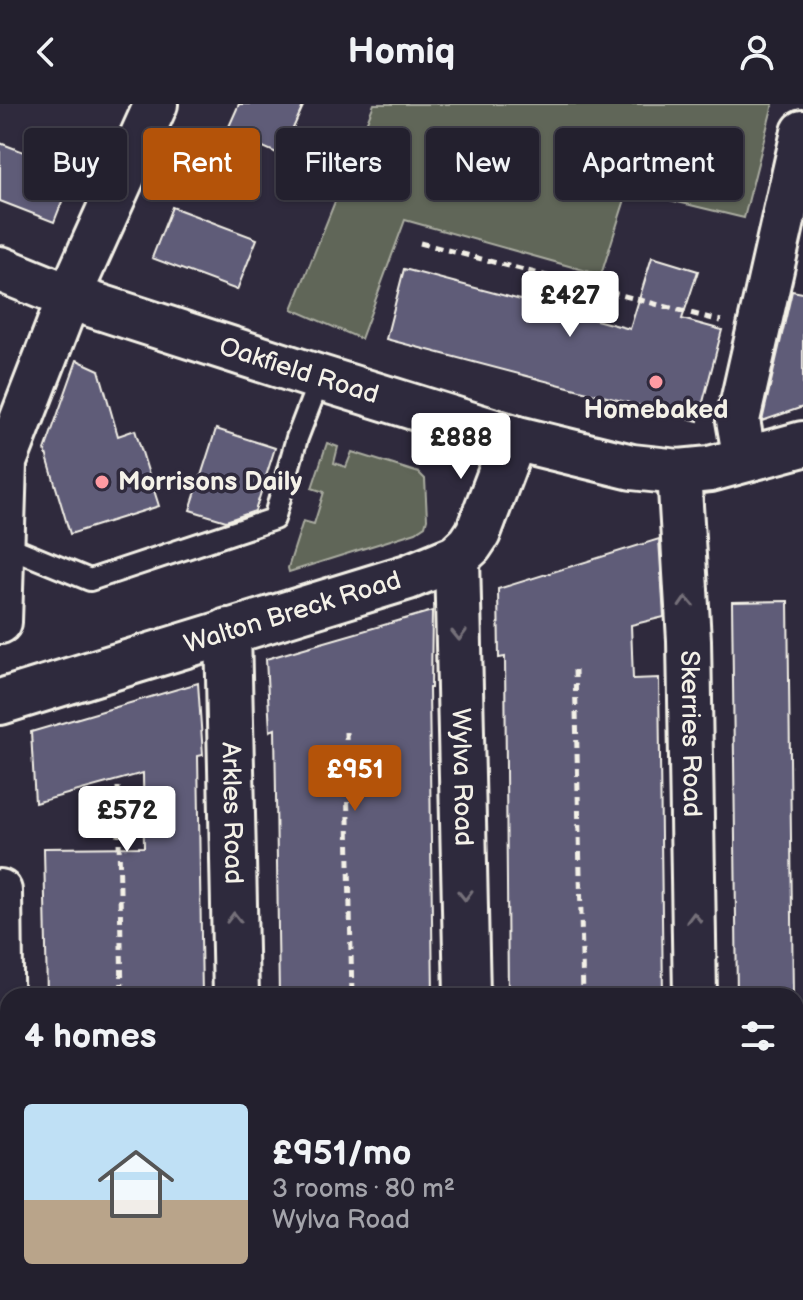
<!DOCTYPE html>
<html lang="en">
<head>
<meta charset="utf-8">
<style>
	:root { --surface:#23202e; --page:#2f2d3a; --text:#f1f3f6; --muted:#a3a3aa; --line:#403e4a; --accent:#b45309 }
	body { margin:0; font-family:"Balsamiq Sans",sans-serif; background:var(--page); color:var(--text); height:100vh; display:flex; flex-direction:column; font-size:30px; white-space:nowrap }
	* { box-sizing:border-box; margin:0 }
	p { font-size:26px; color:var(--muted) }
	.icon { flex:none; width:44px; height:44px; fill:none; stroke:currentColor; stroke-width:2; stroke-linecap:round; stroke-linejoin:round }
	.map { position:relative; flex:1; overflow:hidden }
	.details { position:absolute; left:0px; top:884px; width:804px; height:312px; display:flex; flex-direction:column; background:var(--surface); border-radius:24px 24px 0 0; box-shadow:0 2px 6px #0004,0 0 0 2px var(--line) }
	.details>* { flex:none }
	.top-card { position:absolute; left:24px; top:24px; width:756px; height:72px; display:flex; gap:16px }
	.price { position:absolute; translate:-50% -68px; padding:0 18px; border-radius:8px; background:#fff; color:#222; font-size:26px; line-height:52px; filter:drop-shadow(0 2px 4px #0008) }
	.price::after { content:''; position:absolute; left:50%; top:48px; width:24px; height:18px; margin-left:-12px; background:inherit; clip-path:polygon(0 0,100% 0,50% 100%) }
	.price.selected { background:var(--accent); color:#fff }
	ul { padding:0; list-style:none }
	li { display:flex; align-items:center; gap:24px; height:200px; padding:0 24px }
	li+li { border-top:2px solid var(--line) }
	li span { display:grid; place-items:center; flex:none; width:224px; height:160px; border-radius:8px; color:#555 }
	li>.icon { margin-inline-start:auto }
	span .icon { width:96px; height:96px; fill:#fffc; stroke-width:1 }
	li b { font-size:34px }
	h2 { display:flex; justify-content:space-between; align-items:center; height:96px; padding:0 24px; font-size:34px }
	.pill { padding:0 28px; border-radius:8px; background:var(--surface); box-shadow:0 2px 6px #0004,0 0 0 2px var(--line); font-size:28px; line-height:72px }
	.pill.selected { background:var(--accent); color:#fff }
	header { display:flex; justify-content:space-between; align-items:center; height:104px; padding:0 24px; background:var(--surface); font-size:36px; font-weight:600 }
	.map>svg:first-child { display:block }
	.green { fill:#606659; stroke:#aaaca0; stroke-width:2 }
	.building { fill:#5e5b78; stroke:#f4f1e8; stroke-width:2 }
	.lines { fill:none; stroke-linecap:round; stroke-linejoin:round }
	.lane-casing { stroke:#f4f1e8; stroke-width:26 }
	.street-casing { stroke:#f4f1e8; stroke-width:48 }
	.secondary-casing { stroke:#f4f1e8; stroke-width:50 }
	.highway-casing { stroke:#f4f1e8; stroke-width:50 }
	.path { stroke:#f4f1e8; stroke-width:5; stroke-dasharray:8 6; stroke-linecap:butt }
	.lane { stroke:#2f2a3d; stroke-width:20 }
	.street { stroke:#2f2a3d; stroke-width:42 }
	.secondary { stroke:#2f2a3d; stroke-width:44 }
	.highway { stroke:#2f2a3d; stroke-width:44 }
	.oneway { stroke:#747079 }
	.poi-dot { fill:#ff9aa2; stroke:#2f2a3d; stroke-width:3 }
	.labels { text-anchor:middle; dominant-baseline:central; stroke-width:7; stroke-linejoin:round; paint-order:stroke }
	.street-label { font-size:26px; fill:#f4f1e8; stroke:#2f2a3d }
	.poi-label { font-size:26px; font-weight:bold; fill:#f4f1e8; stroke:#2f2a3d }
</style>
</head>
<body>
<header><svg class="icon" aria-label="back" viewBox="0 0 24 24"><path d="M15 5l-7 7 7 7"/></svg>Homiq<svg class="icon" aria-label="person" viewBox="0 0 24 24"><circle cx="12" cy="8" r="4"/><path d="M4 21q1-7 8-7t8 7"/></svg></header>
<div class="map">
<svg width="803" height="1196" viewBox="0 0 803 1196">
	<rect width="100%" height="100%" fill="#2f2a3d"/>
	<filter id="ink" filterUnits="userSpaceOnUse"><feTurbulence type="fractalNoise" baseFrequency=".0125" numOctaves="2"/><feDisplacementMap in="SourceGraphic" scale="16" xChannelSelector="R" yChannelSelector="G"/><feConvolveMatrix kernelMatrix="1 2 1 2 8 2 1 2 1" color-interpolation-filters="sRGB"/></filter>
	<g filter="url(#ink)">
		<g class="green">
			<polygon points="374,0 773,0 744,114 628,86 601,171 405,116 361,235 292,205"/>
			<polygon points="327,339 338,343 334,359 346,363 352,348 419,369 425,375 427,415 425,422 416,428 289,468 288,464 303,417 314,420 324,388 312,384"/>
		</g>
		<g class="building">
			<polygon points="239,0 304,0 281,51 227,27"/>
			<polygon points="0,39 74,67 54,118 0,97"/>
			<polygon points="172,103 257,135 237,186 152,154"/>
			<polygon points="652,153 698,167 682,215 722,226 698,317 386,235 404,165 630,225"/>
			<polygon points="792,187 803,189 803,303 762,317"/>
			<polygon points="77,256 99,266 118,332 135,326 159,402 70,430 45,346"/>
			<polygon points="216,325 275,344 255,407 226,417 190,406"/>
			<polygon points="659,435 664,513 631,521 633,575 659,574 663,892 508,892 505,553 499,554 498,485"/>
			<polygon points="788,497 793,892 737,892 732,498"/>
			<polygon points="432,507 431,584 429,584 433,892 279,892 275,625 270,627 266,555"/>
			<polygon points="198,579 203,651 198,652 202,892 47,892 44,744 144,743 143,669 35,699 31,628"/>
		</g>
		<g class="lines">
			<defs>
				<polyline id="lane" points="2,440 90,476 274,415 297,334 320,274"/>
				<g id="street">
					<polyline points="745,356 738,316 803,28"/>
					<path id="s1" d="M679,368l10,168 6,356"/>
					<polyline points="0,518 5,358 69,193 156,0"/>
					<polyline points="0,787 5,1196"/>
					<polyline points="700,1188 700,1196"/>
				</g>
				<g id="secondary">
					<path id="s2" d="M457,453l10,439"/>
					<path id="s3" d="M228,527l8,365"/>
					<path id="s4" d="M0,598l408,-125 49,-20 13,-12 8,-12 36,-95"/>
					<polyline points="242,1188 242,1196"/>
					<polyline points="474,1188 474,1196"/>
				</g>
				<g id="highway">
					<path id="s5" d="M0,165l69,28 251,81 194,60 118,29 47,5 31,-3 93,-25"/>
				</g>
			</defs>
			<use href="#lane" class="lane-casing"/>
			<use href="#street" class="street-casing"/>
			<use href="#secondary" class="secondary-casing"/>
			<use href="#highway" class="highway-casing"/>
			<g class="path">
				<polyline points="420,139 721,217"/>
				<polyline points="575,566 583,892"/>
				<polyline points="346,628 352,892"/>
				<polyline points="118,683 122,892"/>
				<polyline points="127,1188 127,1196"/>
				<polyline points="360,1188 360,1196"/>
				<polyline points="589,1188 589,1196"/>
			</g>
			<use href="#lane" class="lane"/>
			<use href="#street" class="street"/>
			<use href="#secondary" class="secondary"/>
			<use href="#highway" class="highway"/>
		</g>
		<defs><path id="oneway-chevron" d="M-2-3.5L2.5 0L-2 3.5" fill="none" stroke-width="1.6" stroke-linecap="round" stroke-linejoin="round" transform="scale(2)"/></defs>
		<g class="oneway">
			<use href="#oneway-chevron" transform="translate(686 498) rotate(-93)"/>
			<use href="#oneway-chevron" transform="translate(459 531) rotate(89)"/>
			<use href="#oneway-chevron" transform="translate(465 791) rotate(89)"/>
			<use href="#oneway-chevron" transform="translate(234 814) rotate(-91)"/>
			<use href="#oneway-chevron" transform="translate(694 814) rotate(-91)"/>
		</g>
	</g>
	<g class="poi-dot">
		<circle cx="656" cy="278" r="8"/>
		<circle cx="102" cy="378" r="8"/>
	</g>
	<g class="labels">
		<g class="street-label">
			<text stroke="none"><textPath href="#s5" startOffset="316">Oakfield Road</textPath></text>
			<text stroke="none"><textPath href="#s4" startOffset="306">Walton Breck Road</textPath></text>
			<text stroke="none"><textPath href="#s1" startOffset="262">Skerries Road</textPath></text>
			<text stroke="none"><textPath href="#s2" startOffset="220">Wylva Road</textPath></text>
			<text stroke="none"><textPath href="#s3" startOffset="182">Arkles Road</textPath></text>
		</g>
		<g class="poi-label">
			<text x="656" y="306">Homebaked</text>
			<text x="118" y="378" text-anchor="start">Morrisons Daily</text>
		</g>
	</g>
</svg>
<b class="price" style="left:570px;top:235px">£427</b>
<b class="price" style="left:461px;top:377px">£888</b>
<b class="price selected" style="left:355px;top:709px">£951</b>
<b class="price" style="left:127px;top:750px">£572</b>
<div class="top-card">
<a class="pill">Buy</a>
<a class="pill selected">Rent</a>
<a class="pill">Filters</a>
<a class="pill">New</a>
<a class="pill">Apartment</a>
</div>
<section class="details">
<h2>4 homes<svg class="icon" aria-label="filters" viewBox="0 0 24 24"><path d="M4 7h16M4 17h16"/><circle cx="9" cy="7" r="2"/><circle cx="15" cy="17" r="2"/></svg></h2>
<ul>
<li><span style="background:linear-gradient(#bfe0f5 60%,#b9a48a 0)"><svg class="icon" aria-label="home" viewBox="0 0 24 24"><path d="M3 11l9-7 9 7M6 9v11h12V9"/></svg></span><div><b>£951/mo</b><p>3 rooms · 80 m²</p><p>Wylva Road</p></div></li>
</ul>
</section>
</div>
</body>
</html>
